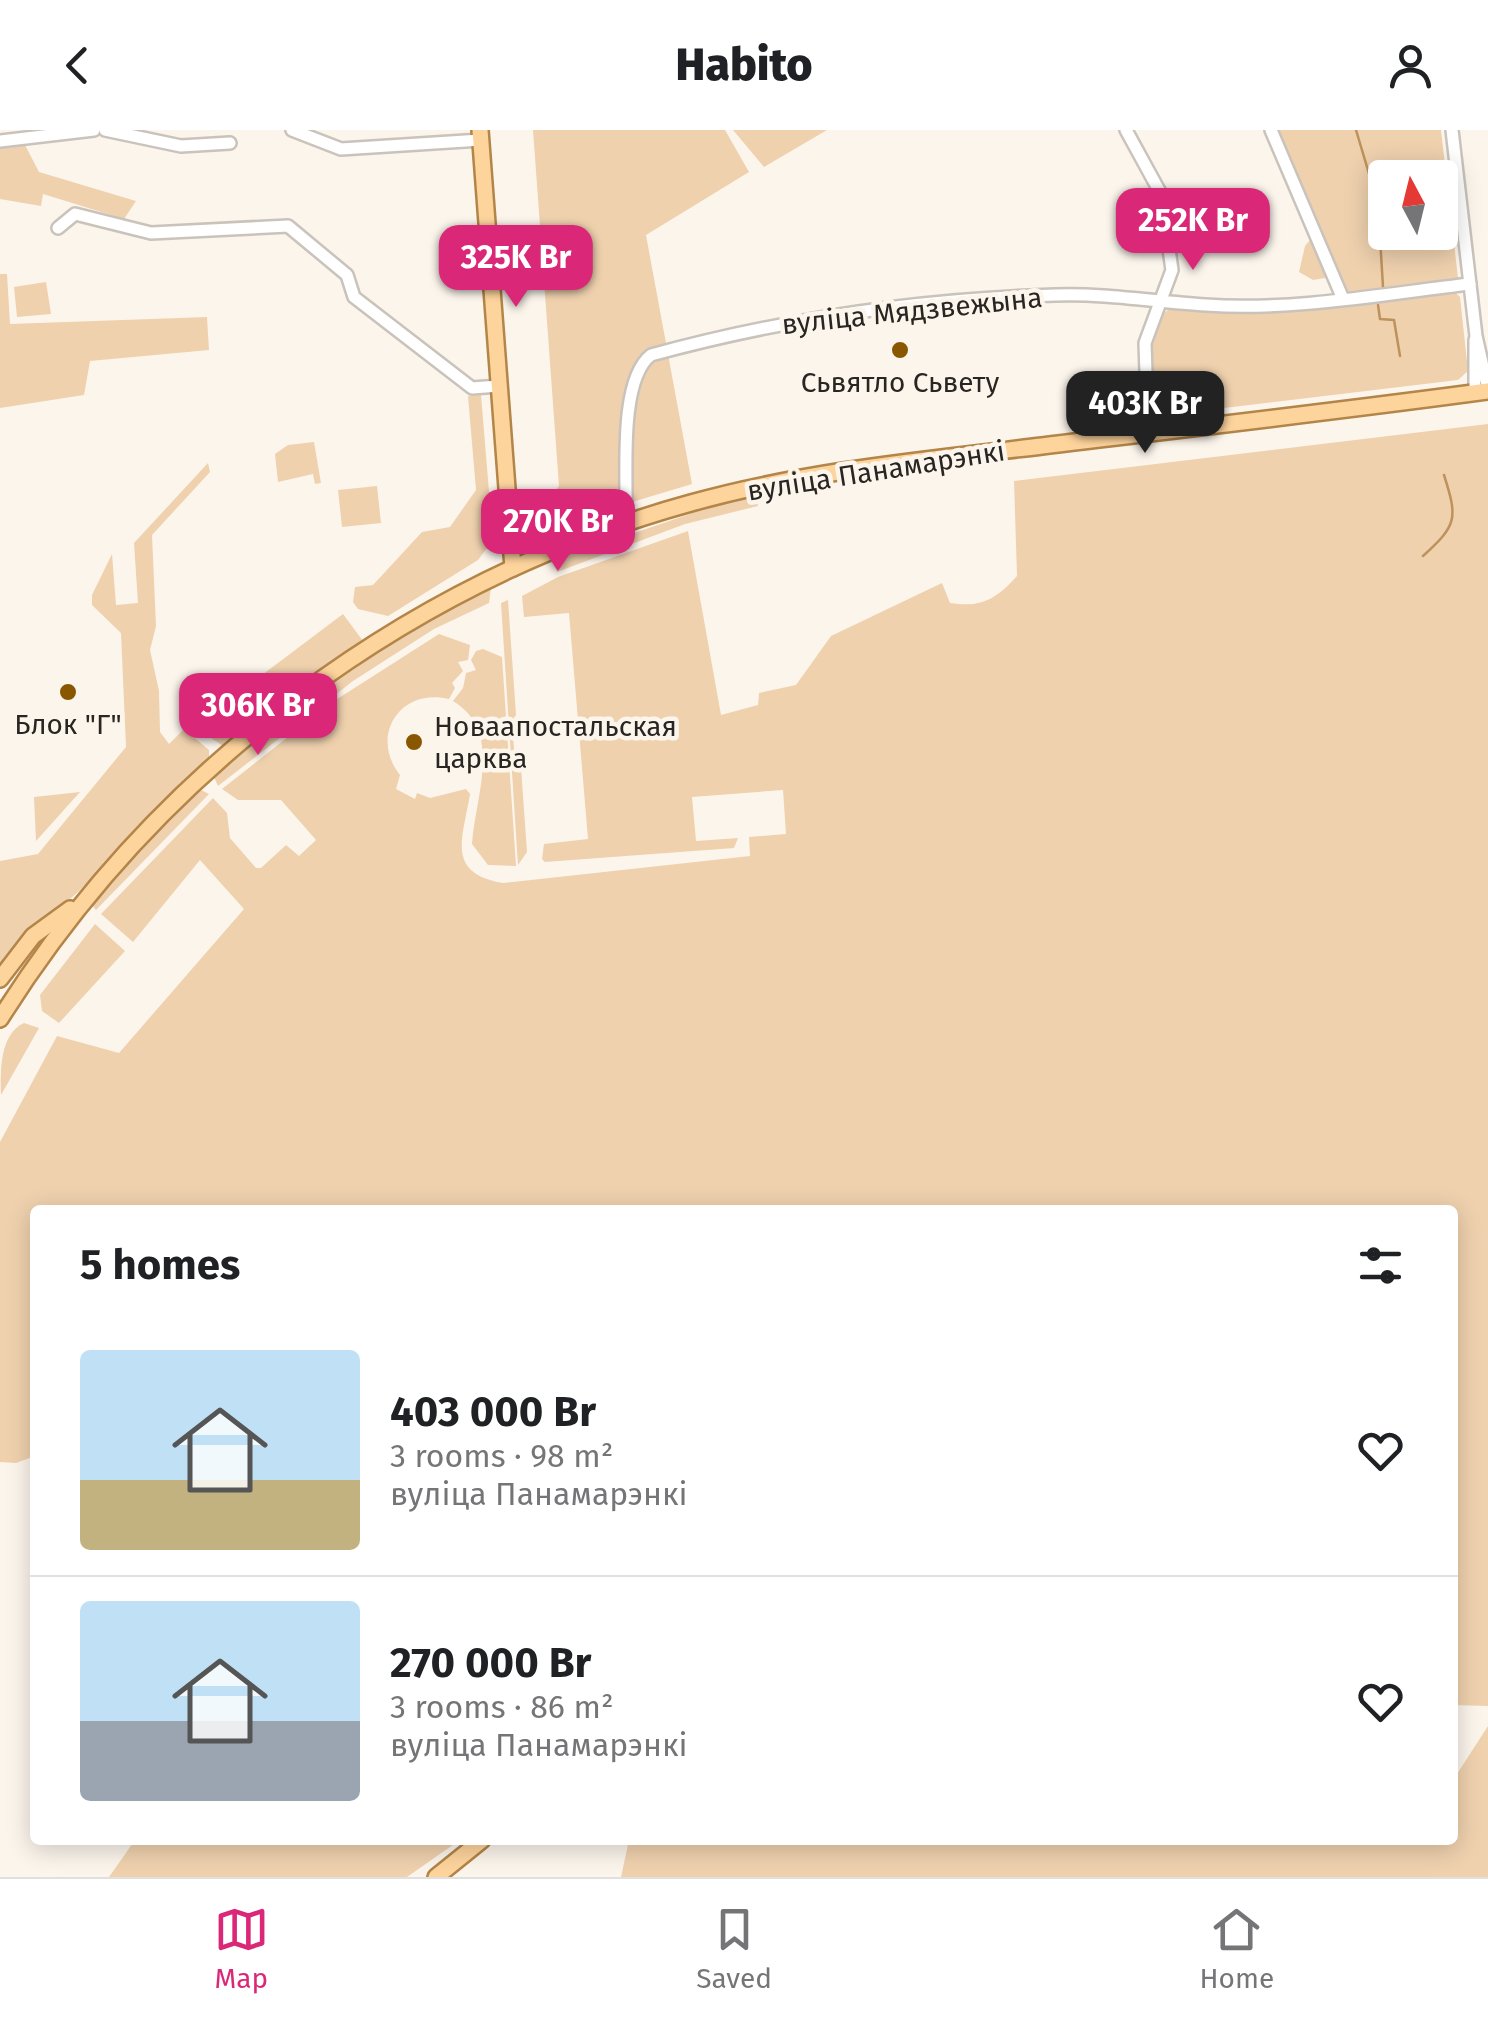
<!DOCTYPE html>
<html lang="en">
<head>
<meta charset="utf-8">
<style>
	:root { --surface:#fff; --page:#f6f6f6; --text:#202124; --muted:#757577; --line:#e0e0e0; --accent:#db2777 }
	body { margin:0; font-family:"Fira Sans",sans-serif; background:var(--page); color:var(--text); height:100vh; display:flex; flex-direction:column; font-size:38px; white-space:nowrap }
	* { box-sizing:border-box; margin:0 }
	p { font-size:32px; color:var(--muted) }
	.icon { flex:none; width:55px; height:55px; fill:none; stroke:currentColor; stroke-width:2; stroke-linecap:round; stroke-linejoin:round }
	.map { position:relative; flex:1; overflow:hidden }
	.details { position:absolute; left:30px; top:1075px; width:1428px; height:640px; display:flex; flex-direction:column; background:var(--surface); border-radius:10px; box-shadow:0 5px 25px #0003 }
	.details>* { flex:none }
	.needle { width:65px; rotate:353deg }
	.tools { position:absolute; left:1368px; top:30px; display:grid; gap:20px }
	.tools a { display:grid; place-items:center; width:90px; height:90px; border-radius:10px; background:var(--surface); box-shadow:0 5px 25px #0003; font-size:50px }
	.price { position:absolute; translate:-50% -85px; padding:0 22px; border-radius:20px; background:var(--accent); color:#fff; font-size:32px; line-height:65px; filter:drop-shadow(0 2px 5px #0008) }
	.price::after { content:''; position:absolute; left:50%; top:60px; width:30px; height:22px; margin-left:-15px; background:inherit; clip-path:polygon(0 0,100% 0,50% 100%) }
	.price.selected { background:#222; color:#fff }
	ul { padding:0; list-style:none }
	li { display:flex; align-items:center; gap:30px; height:250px; padding:0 50px }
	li+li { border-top:2px solid var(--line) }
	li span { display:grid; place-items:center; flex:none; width:280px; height:200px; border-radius:10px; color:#555 }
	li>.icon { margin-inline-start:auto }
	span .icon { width:120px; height:120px; fill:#fffc; stroke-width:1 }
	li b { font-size:42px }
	h2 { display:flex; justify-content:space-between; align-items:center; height:120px; padding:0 50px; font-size:42px }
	header { display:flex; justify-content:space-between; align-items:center; height:130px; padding:0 50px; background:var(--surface); font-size:45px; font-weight:800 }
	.tab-bar { display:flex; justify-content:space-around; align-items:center; height:140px; border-top:2px solid var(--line); background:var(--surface); font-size:28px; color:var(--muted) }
	.tab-bar a { display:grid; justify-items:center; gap:5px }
	.tab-bar .selected { color:var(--accent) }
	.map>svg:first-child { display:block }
	.green { fill:#efd1ae; fill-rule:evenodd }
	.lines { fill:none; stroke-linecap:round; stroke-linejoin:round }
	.stream { stroke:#bd925c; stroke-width:2.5 }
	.minor-casing { stroke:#c9c3bb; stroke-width:16 }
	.major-casing { stroke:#b38548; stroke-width:20 }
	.minor { stroke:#fff; stroke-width:11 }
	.major { stroke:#fed49d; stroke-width:15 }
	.poi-dot { fill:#885700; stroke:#fcf5ec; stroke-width:4 }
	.labels { text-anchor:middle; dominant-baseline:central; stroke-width:9; stroke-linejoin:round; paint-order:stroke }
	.street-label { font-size:28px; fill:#282522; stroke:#fcf5ec }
	.poi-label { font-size:28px; fill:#282522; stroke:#fcf5ec }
</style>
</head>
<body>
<header><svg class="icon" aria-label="back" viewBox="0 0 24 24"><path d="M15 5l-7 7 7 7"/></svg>Habito<svg class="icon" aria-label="person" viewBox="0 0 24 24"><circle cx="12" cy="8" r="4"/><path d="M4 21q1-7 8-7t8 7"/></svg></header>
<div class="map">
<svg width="1488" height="1747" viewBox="0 0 1488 1747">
	<rect width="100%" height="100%" fill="#fcf5ec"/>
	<g class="green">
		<polygon points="533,0 725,0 749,42 646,105 692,354 619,376 541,407 523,393 522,374 547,372 559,356"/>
		<polygon points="733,0 827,0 764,37"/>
		<path d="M1278,0h163l17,148 -4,6 -108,12 -9,-20 -24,4 -14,-8 6,-26 14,-17zM1385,48h55v54h-55z"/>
		<polygon points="0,13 25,15 39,42 136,71 124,89 43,64 41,76 0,69"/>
		<polygon points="0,144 7,144 10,194 207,187 209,220 90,231 84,265 0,278"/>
		<polygon points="46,152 51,184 17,187 14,157"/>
		<polygon points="1455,162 1460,167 1468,241 1458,250 1149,287 1150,222 1162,184 1171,178 1288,177"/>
		<polygon points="481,265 493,410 478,430 388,486 358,479 353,472 355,457 373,455 422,402 450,397 476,360 468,266"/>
		<path d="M1488,294v1282l-35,-1 -1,-495h-1417v246l-19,7 -16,-1v-320l57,-106 62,17 125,-144 -44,-49 -67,82 -32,-28 112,-116 14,15 3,25 26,30h5l25,-23 13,11 17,-16 -35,-40h-43l-16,-11 109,-86 108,-69 31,11 -2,15 -10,2 5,9 -11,12 3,5 -6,11c-49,-12 -80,37 -49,76l-4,14 19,10 2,-6 13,5 36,-9 4,5c-7,44 -25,79 33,89l247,-27 -1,-19 37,-3 -3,-44 -91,7 4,44 42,-3 -4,10 -189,14 -3,-3 2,-15 44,-5 -19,-226 -45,4 -2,-21 36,-19 130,-46 33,184 37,-10 1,-12 37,-8 35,-49 111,-53 8,20c32,5 46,-4 67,-27l-3,-95z"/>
		<polygon points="314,312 321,353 315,354 313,344 278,352 275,324 288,315"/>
		<path d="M208,333l2,9 -58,63 4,91 -6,24 9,41 1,41 9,12 15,-15 25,21v8c-45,40 -82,84 -124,127 -27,28 -62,45 -85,78v-102l38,-7 88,-107 -5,-114 -29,-28v-10l20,-41 4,51 22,-2 -4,-60z"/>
		<polygon points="377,356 381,393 342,397 338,360"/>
		<polygon points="734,369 757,369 758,376 685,394 557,442 552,431"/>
		<path d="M491,457l-2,16 -55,26 -81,52 -135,105 -5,-11c89,-71 176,-136 278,-188z"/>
		<polygon points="508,470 516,585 512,591 514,619 520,623 527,722 518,735 501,473"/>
		<polygon points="343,484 363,511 223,616 201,601 201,591"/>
		<path d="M483,519l19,8 14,209 -28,-1 -16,-21c3,-48 32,-112 -19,-143l10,-13 3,-15 10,-3 -5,-10 5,-9z"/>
		<polygon points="199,659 209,664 96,780 91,774 95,763"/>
		<polygon points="80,662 36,711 34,667"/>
		<polygon points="95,794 125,821 59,893 42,881 40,865"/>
		<path d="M24,893l15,5 -38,67c-1,-25 -1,-61 23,-72z"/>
		<polygon points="1488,1596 1488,1747 621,1747 629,1710 1452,1710 1453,1643 1457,1644"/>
		<polygon points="135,1710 460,1710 407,1747 109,1747"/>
	</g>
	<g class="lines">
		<g class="stream">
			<polyline points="1356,0 1378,74 1383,157"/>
			<polyline points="1378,175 1380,189 1394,190 1400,226"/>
			<path d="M1423,426c34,-31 35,-37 21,-81"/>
		</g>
		<defs>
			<g id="minor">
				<polyline points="105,0 181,16 230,13"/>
				<polyline points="292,0 341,19 481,10"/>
				<polyline points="1126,0 1161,64 1172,140 1145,213 1148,303"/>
				<polyline points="1271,0 1343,169"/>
				<polyline points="1452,0 1476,206 1488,259"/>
				<polyline points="0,11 94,0"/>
				<polyline points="58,98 75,84 151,103 288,96 347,145 354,167 472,258 499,256"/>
				<polyline points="1475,210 1475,263"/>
				<path d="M631,392l-5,-11c1,-40 -7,-131 25,-156 132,-36 267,-56 404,-60 51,-2 100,7 151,10 88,6 177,-11 264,-21"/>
			</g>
			<g id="major">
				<polyline points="480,0 513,438"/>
				<polyline points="0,849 33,806 70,779"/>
				<path d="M0,889c156,-249 407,-438 691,-516 115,-32 233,-43 351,-57 149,-18 298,-35 446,-55"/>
				<polyline points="436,1747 482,1710"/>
			</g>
		</defs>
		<use href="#minor" class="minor-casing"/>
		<use href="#major" class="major-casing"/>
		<use href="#minor" class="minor"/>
		<use href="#major" class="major"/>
	</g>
	<g class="poi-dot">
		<circle cx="900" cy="220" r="10"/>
		<circle cx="68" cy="562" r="10"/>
		<circle cx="414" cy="612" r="10"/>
	</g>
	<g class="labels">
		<g class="street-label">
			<text transform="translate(912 181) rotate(-6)">вуліца Мядзвежына</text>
			<text transform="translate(876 341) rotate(-9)">вуліца Панамарэнкі</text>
		</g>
		<g class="poi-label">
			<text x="900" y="252">Сьвятло Сьвету</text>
			<text x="68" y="594">Блок "Г"</text>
			<text x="434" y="596" text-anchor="start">Новаапостальская<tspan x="434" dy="32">царква</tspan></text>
		</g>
	</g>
</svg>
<div class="tools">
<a><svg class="needle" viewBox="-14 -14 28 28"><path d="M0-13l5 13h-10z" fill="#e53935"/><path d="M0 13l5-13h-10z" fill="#757577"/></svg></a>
</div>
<b class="price" style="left:1193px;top:143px">252K Br</b>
<b class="price" style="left:516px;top:180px">325K Br</b>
<b class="price selected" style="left:1145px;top:326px">403K Br</b>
<b class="price" style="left:558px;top:444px">270K Br</b>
<b class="price" style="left:258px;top:628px">306K Br</b>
<section class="details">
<h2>5 homes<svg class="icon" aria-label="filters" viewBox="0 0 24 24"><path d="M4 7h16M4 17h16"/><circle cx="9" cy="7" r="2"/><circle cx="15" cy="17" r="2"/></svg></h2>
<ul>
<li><span style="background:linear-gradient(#bfe0f5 65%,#c2b280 0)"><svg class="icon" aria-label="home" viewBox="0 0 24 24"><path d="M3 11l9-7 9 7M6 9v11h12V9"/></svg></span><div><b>403 000 Br</b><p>3 rooms · 98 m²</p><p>вуліца Панамарэнкі</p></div><svg class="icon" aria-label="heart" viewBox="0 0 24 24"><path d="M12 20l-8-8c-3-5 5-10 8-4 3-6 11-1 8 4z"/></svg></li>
<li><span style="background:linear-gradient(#bfe0f5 60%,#9aa5b1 0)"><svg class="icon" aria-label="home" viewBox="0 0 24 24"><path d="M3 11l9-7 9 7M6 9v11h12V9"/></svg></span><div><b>270 000 Br</b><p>3 rooms · 86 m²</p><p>вуліца Панамарэнкі</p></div><svg class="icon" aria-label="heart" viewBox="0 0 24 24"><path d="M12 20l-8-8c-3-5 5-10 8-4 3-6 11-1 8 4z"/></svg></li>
</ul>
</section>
</div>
<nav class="tab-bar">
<a class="selected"><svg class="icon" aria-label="map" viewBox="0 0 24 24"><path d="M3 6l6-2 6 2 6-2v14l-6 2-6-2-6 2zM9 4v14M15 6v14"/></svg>Map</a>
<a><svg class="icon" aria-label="saved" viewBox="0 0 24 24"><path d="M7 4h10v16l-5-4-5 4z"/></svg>Saved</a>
<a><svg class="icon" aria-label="home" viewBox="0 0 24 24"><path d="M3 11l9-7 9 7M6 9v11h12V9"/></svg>Home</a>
</nav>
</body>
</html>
